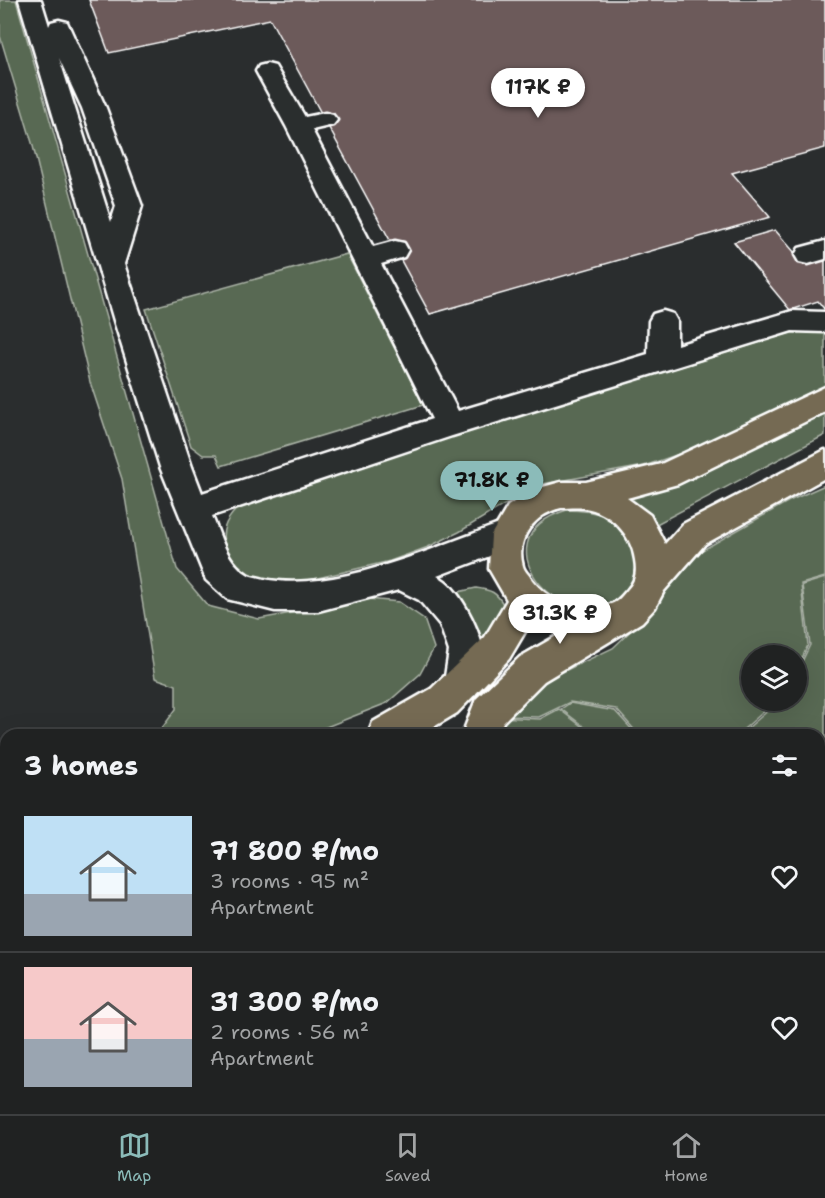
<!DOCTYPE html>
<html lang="en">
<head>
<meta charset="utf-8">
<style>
	:root { --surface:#202222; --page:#282a2a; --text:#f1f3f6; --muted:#a2a4a5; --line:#3d3f40; --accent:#8bbbb9 }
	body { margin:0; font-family:"Shantell Sans",sans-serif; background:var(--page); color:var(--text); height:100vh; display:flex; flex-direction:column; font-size:22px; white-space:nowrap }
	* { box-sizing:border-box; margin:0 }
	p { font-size:20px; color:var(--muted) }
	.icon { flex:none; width:33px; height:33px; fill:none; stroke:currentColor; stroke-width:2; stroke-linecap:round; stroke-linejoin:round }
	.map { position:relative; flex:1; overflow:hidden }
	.drawer { position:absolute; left:0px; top:729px; width:825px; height:386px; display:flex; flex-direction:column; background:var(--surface); border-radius:18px 18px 0 0; box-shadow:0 6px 24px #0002,0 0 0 2px var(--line) }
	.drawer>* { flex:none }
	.tools { position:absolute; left:741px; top:645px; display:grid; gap:12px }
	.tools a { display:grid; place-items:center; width:66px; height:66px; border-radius:50%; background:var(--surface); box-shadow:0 6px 24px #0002,0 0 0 2px var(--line); font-size:30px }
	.price { position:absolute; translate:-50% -51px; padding:0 14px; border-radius:21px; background:#fff; color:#222; font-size:20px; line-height:39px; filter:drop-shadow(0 2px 3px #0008) }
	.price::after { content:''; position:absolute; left:50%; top:36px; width:18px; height:14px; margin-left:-9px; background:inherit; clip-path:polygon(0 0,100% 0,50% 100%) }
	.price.on { background:var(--accent); color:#111 }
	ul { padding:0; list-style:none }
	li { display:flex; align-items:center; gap:18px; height:150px; padding:0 24px }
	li+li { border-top:2px solid var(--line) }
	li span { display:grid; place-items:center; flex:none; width:168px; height:120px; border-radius:0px; color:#555 }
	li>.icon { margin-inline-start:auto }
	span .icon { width:72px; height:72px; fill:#fffc; stroke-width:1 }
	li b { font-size:26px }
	h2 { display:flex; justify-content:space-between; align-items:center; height:72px; padding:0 24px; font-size:26px }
	.menu { display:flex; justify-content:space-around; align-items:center; height:84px; border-top:2px solid var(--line); background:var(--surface); font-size:16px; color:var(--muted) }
	.menu a { display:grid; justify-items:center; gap:3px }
	.menu .on { color:var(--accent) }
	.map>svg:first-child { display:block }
	.green { fill:#586952; stroke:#acb4a8; stroke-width:1.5 }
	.building { fill:#6c5a5a; stroke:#fff; stroke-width:1.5 }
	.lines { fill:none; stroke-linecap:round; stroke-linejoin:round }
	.minor-casing { stroke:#fff; stroke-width:5 }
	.major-casing { stroke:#fff; stroke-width:5 }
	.minor { fill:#2a2d2e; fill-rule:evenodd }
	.major { fill:#746b52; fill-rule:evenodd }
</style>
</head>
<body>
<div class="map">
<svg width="825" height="1114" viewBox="0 0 825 1114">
	<rect width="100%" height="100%" fill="#2a2d2e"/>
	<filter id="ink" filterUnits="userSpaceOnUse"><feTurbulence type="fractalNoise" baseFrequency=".0167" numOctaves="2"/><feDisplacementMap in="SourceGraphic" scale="12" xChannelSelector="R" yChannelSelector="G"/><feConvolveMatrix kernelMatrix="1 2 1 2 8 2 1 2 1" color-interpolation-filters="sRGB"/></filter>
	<g filter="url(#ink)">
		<g class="green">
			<polygon points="0,0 16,0 177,569 208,606 259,619 368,599 399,602 424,619 434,648 420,674 387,703 306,735 157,735 176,709 176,685 155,678 122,479 90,382 33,146 0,36"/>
			<polygon points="347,254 423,405 221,466 216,455 203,455 191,446 146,309"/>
			<path d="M800,330h25v60l-101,49 -39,13 -41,14 -107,19 -78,47 -31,15 -38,14 -106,25 -44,-10c-20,-32 -27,-50 7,-76z"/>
			<polygon points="825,408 825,435 647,529 619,496"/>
			<polygon points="825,485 825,577 801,584 808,645 797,669 796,656 752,656 752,700 776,701 737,735 639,735 616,709 570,702 539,717 499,716 533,686 613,648 648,614 666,581 692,556 789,501"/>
			<path d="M567,510c22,0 49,4 62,25 3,5 4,15 6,22 3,11 3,21 -5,30 -58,66 -161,-48 -63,-77z"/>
			<polygon points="825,578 825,763 819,763 819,735 740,735 779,701 796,700 797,672 810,645 802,585"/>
			<path d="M476,588c15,2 21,4 28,18l-12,26 -18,13 -25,-51z"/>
			<polygon points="570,703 615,711 637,735 595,735 561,709"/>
			<polygon points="559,709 593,735 489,735 495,717 540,719"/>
			<rect x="819" y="764" width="6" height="62"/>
			<polygon points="819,1106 825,1106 825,1114 536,1114 543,1108 819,1108"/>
			<polygon points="207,1109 346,1109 334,1114 218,1114"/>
		</g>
		<g class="building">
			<polygon points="89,0 825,0 825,148 732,173 770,217 430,314 270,19 109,53"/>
			<polygon points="775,230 802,261 825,255 825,310 818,301 790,310 734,242"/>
		</g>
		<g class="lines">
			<defs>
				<g id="minor">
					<path d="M19,0h22l8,26 2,-4 8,-2 8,2 39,86 36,98 -18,58 68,203 10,26 230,-74 -146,-293 -30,-55 3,-5 8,-2 8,2 30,51 20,-4 8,2 4,5 -4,5 -21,5 61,117 22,-6 9,2 4,7 -4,7 -23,7 77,147 190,-57 1,-33 4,-7 10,-3 10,3 4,7v24l115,-34 33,1v20l-33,-1 -340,105 -240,80c9,21 14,45 35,58 4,3 11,3 17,5 71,15 176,-34 243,-58l12,4 4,10 -4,10 -82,31c22,10 41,51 46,73 3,14 -3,33 -8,46l-13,5 -13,-5 -5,-12 5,-32 -9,-26 -21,-25 -20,-10 -81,21h-43l-48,-12 -21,-19 -46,-113 -45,-143zM59,58l23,50 34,98 -5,16z"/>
					<polygon points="825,241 825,259 808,264 799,262 795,255 799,248"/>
				</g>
				<g id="major">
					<path d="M825,387v25l-147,72 -51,14 23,17 15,29 18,-20 142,-74v28l-120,66 -41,47 -9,17 -13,14 -98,59 -41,41 -5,13h-36l14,-36 44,-42 40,-23 -29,-12 -22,37 -52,54 -37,22h-52l5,-13 58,-33 54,-52 22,-37 -18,-31 2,-34 17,-29 24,-16 29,-8h25l75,-18zM561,508c7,0 16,-1 23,0 26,3 48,27 51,52 2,11 1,21 -7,29 -5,6 -10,13 -17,15 -29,11 -64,-2 -81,-27 -2,-3 -6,-7 -7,-11 -8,-28 12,-52 38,-58z"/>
					<polygon points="6,889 6,929 0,931 0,891"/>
					<polygon points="0,942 6,945 6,988 0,985"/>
					<polygon points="819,953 825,954 825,996 819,995"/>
					<rect x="819" y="1023" width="6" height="44"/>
					<polygon points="135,1108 181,1108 183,1114 137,1114"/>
					<polygon points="370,1108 419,1108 417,1114 368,1114"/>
				</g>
			</defs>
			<use href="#minor" class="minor-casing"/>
			<use href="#major" class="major-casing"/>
			<use href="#minor" class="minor"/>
			<use href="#major" class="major"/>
		</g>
	</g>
</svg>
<div class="tools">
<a><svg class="icon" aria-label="layers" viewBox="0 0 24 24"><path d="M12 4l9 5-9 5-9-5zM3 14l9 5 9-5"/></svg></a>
</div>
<b class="price" style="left:538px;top:119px">117K ₽</b>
<b class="price on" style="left:492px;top:512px">71.8K ₽</b>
<b class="price" style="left:560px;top:645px">31.3K ₽</b>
<section class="drawer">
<h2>3 homes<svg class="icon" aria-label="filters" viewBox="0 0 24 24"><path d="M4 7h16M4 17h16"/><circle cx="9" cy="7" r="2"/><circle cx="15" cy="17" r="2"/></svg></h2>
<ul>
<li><span style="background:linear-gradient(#bfe0f5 65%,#9aa5b1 0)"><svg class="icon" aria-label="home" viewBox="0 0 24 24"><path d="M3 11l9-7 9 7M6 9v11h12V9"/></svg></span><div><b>71 800 ₽/mo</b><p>3 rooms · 95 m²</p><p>Apartment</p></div><svg class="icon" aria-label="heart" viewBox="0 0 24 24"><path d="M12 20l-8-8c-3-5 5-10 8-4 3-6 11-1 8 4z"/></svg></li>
<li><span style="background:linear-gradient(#f6c9c9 60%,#9aa5b1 0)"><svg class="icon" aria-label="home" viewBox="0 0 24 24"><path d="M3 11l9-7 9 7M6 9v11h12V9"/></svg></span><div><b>31 300 ₽/mo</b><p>2 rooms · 56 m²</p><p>Apartment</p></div><svg class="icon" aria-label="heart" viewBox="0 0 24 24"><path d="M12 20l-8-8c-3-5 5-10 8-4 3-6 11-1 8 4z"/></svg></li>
</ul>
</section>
</div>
<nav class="menu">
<a class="on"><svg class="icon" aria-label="map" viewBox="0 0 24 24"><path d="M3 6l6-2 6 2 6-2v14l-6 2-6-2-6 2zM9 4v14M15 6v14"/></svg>Map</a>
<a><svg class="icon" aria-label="saved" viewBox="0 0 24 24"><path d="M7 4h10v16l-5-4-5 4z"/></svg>Saved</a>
<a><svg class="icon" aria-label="home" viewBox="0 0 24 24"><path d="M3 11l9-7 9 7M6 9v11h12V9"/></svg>Home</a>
</nav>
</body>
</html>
